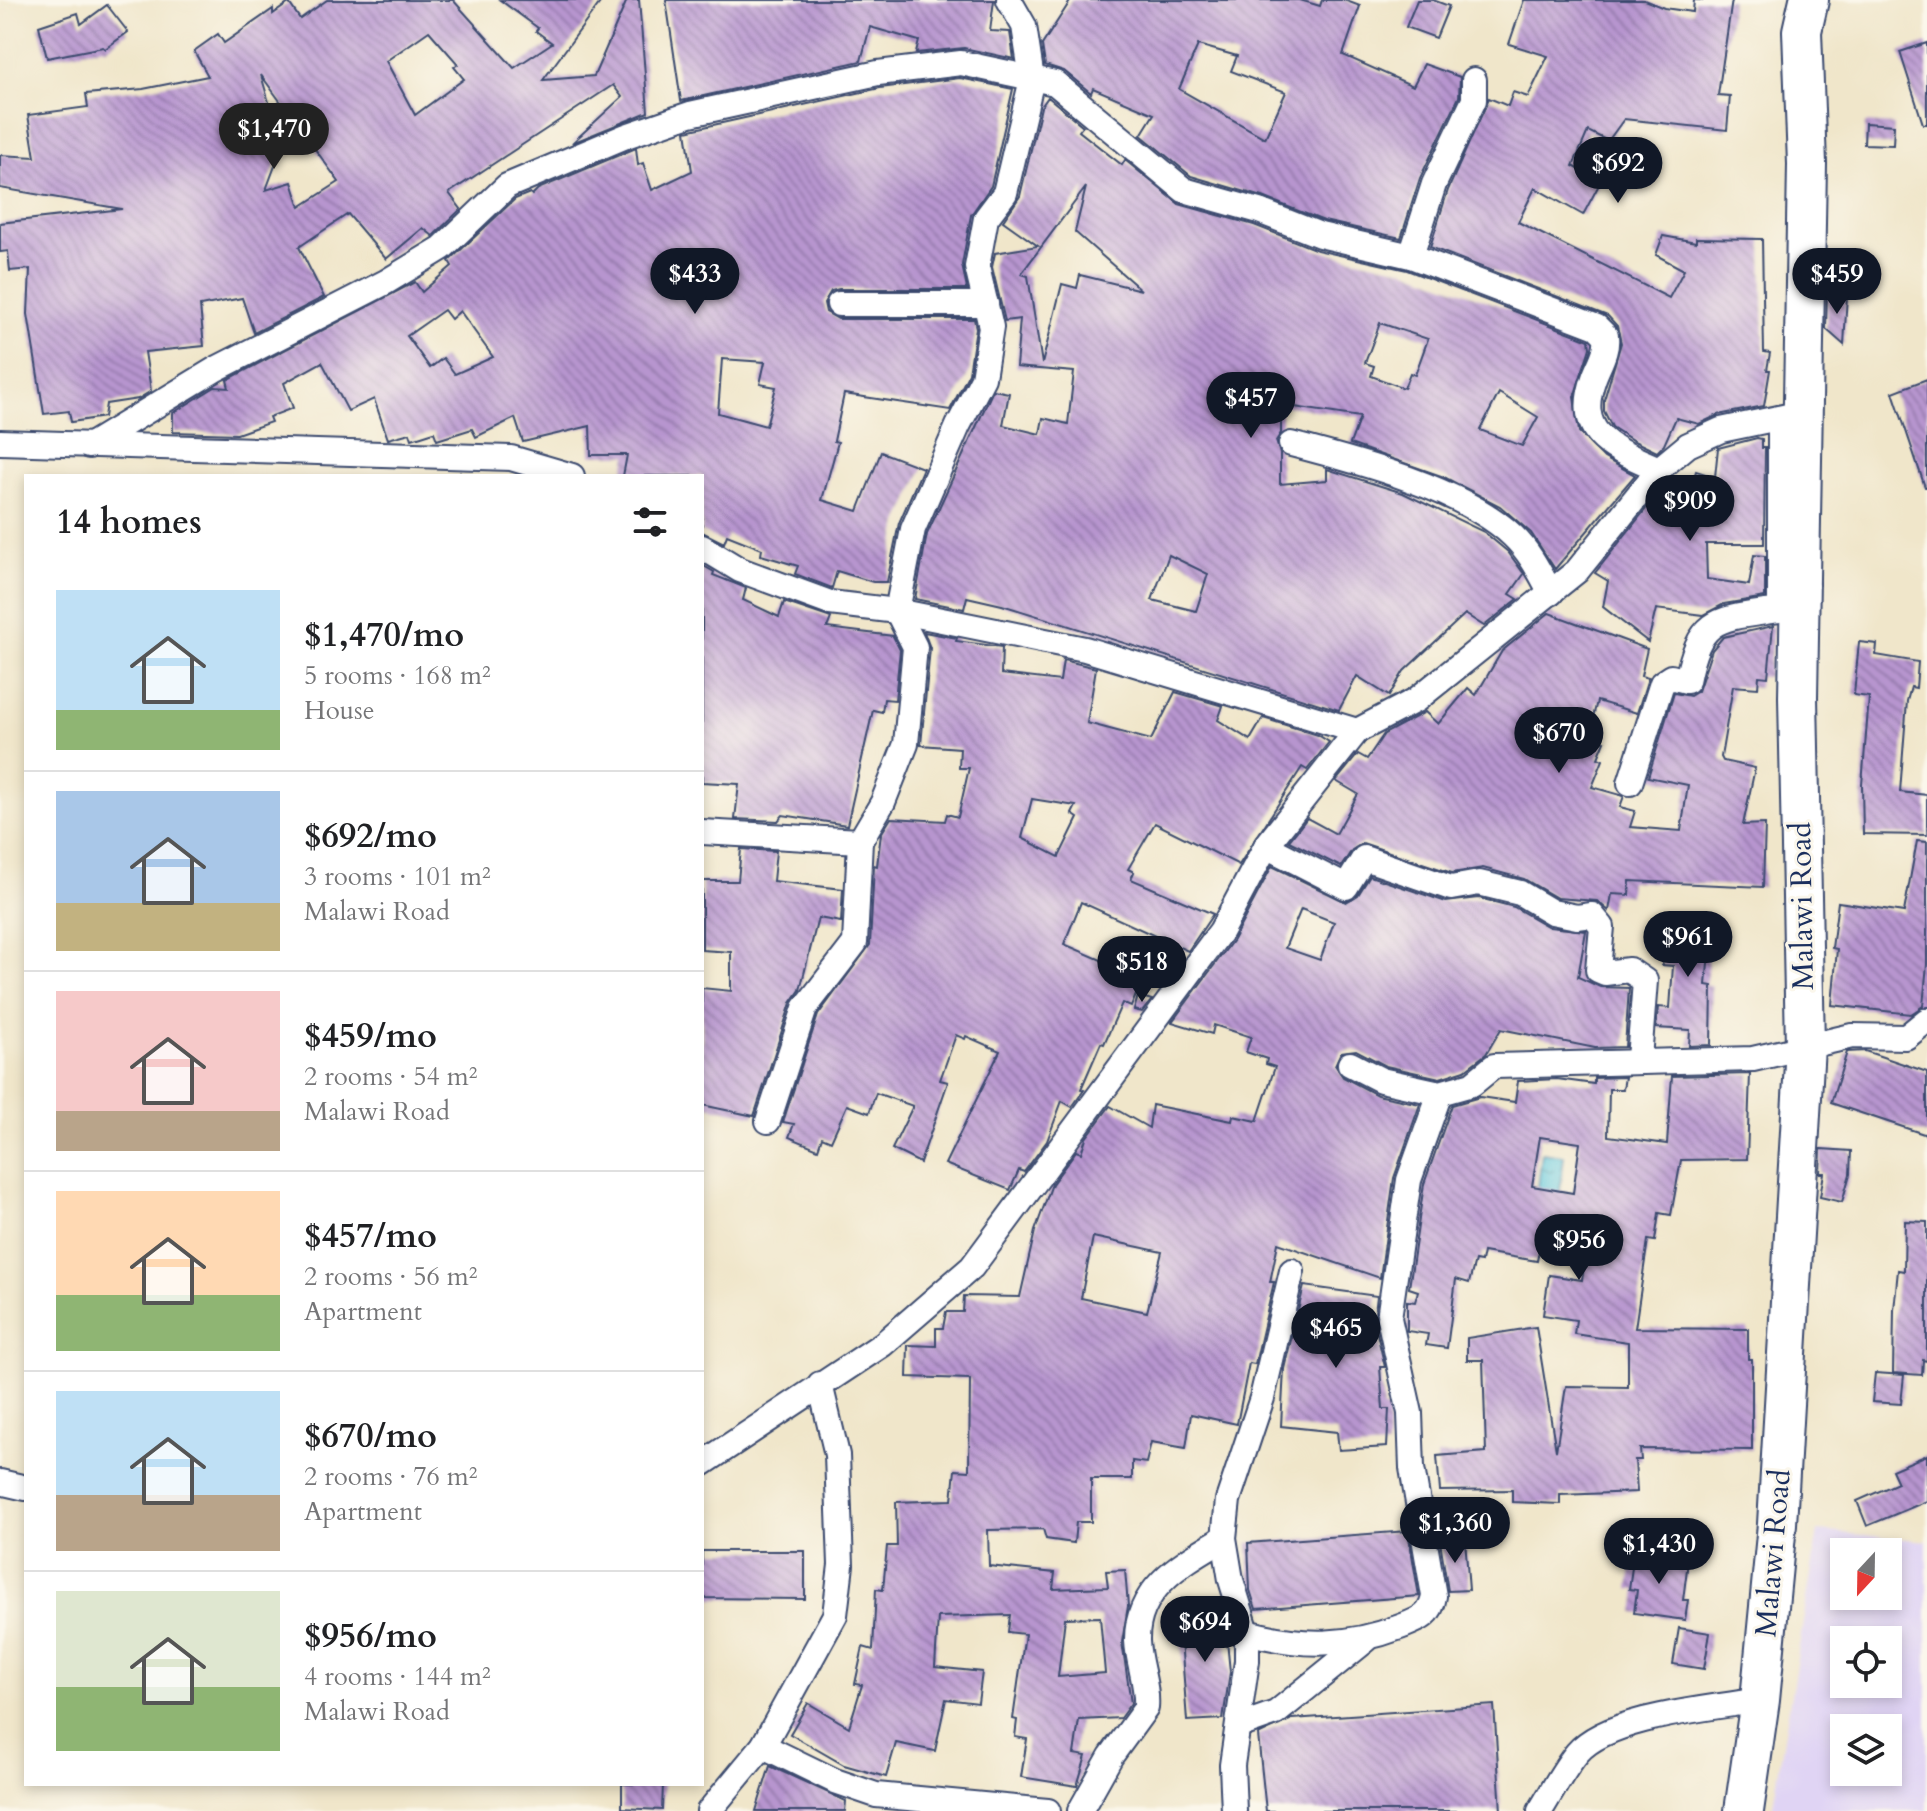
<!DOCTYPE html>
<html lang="en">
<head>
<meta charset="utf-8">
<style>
	:root { --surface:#fff; --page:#f6f6f6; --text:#202124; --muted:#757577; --line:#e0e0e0; --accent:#111827 }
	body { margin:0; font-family:Cardo,serif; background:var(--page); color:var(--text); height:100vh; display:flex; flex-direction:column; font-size:30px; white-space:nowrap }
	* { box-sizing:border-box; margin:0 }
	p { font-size:26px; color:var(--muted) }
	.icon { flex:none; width:44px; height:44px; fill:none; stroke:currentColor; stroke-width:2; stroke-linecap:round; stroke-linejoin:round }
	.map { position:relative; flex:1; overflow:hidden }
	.panel { position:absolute; left:24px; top:474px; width:680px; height:1312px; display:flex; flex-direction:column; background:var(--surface); border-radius:0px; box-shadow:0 4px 12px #0003 }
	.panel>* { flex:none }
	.needle { width:52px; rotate:202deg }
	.tools { position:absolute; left:1830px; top:1538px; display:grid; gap:16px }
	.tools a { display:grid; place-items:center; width:72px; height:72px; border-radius:0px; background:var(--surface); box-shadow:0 4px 12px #0003; font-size:40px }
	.price { position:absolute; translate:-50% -68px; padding:0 18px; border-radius:28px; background:var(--accent); color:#fff; font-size:26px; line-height:52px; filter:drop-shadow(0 2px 4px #0008) }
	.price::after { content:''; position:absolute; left:50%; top:48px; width:24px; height:18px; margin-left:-12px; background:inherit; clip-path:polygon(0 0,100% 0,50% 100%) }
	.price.current { background:#222; color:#fff }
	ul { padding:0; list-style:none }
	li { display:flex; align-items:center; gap:24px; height:200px; padding:0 32px }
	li+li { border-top:2px solid var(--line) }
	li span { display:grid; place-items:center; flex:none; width:224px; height:160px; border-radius:0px; color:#555 }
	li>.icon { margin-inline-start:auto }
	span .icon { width:96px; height:96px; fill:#fffc; stroke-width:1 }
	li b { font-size:34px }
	h2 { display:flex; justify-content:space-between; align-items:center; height:96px; padding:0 32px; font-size:34px }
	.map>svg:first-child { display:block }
	.built { fill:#e0d4f4; fill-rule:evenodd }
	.water { fill:url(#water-ripples); stroke:#3e7c9d; stroke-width:2 }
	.building { fill:url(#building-back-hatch); fill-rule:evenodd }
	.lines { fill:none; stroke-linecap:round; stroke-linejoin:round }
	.street-casing { stroke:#3b4a6e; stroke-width:28 }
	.primary-casing { stroke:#3b4a6e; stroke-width:42 }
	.street { stroke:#fff; stroke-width:24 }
	.primary { stroke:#fff; stroke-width:38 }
	.labels { text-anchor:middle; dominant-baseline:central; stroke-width:6; stroke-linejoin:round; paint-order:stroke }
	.street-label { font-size:30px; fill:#1b2f5e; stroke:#fbf7ec }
</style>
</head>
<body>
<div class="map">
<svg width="1927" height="1811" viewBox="0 0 1927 1811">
	<defs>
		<pattern id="water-ripples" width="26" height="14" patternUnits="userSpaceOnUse" patternTransform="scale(2)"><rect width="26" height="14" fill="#60c8dc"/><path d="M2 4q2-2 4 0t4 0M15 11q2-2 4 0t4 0" fill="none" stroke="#4ea3b6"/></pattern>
		<pattern id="building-back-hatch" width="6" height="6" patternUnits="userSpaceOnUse" patternTransform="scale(2)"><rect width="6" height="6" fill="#b795cf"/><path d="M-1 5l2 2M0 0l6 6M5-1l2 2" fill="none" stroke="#947aab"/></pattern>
	</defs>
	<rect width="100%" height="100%" fill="#fbf7ec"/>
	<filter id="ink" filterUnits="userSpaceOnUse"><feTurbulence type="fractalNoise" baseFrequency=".0125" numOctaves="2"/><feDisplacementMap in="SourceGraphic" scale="16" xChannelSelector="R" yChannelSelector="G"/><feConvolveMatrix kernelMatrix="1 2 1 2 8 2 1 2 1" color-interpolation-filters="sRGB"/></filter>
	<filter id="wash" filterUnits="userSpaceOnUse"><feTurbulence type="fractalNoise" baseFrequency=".006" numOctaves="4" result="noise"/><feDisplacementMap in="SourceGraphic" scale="32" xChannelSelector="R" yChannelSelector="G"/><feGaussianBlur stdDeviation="1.8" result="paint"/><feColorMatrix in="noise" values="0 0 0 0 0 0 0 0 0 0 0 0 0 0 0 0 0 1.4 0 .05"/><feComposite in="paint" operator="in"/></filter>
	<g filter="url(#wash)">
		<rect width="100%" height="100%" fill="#f0e6ca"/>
		<path class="built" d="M1818,1531l109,10v270h-155zM1844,1552h44v44h-44zM1844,1640h44v44h-44zM1844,1728h44v44h-44z"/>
		<polygon class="water" points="1542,1153 1564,1156 1558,1207 1536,1204"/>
		<g id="blocks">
			<g class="building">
				<path d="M327,0h126l61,68 38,-25 -16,-12 2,-3 -38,-28h102l-59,80 51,-4 33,-76h12l9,112 -76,31 50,-46 -9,-12 -164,108 12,16 -28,27 -10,-8 -37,31 -38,-45 -49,33 25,50 -70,36 -12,-35 -42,8 4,40 -59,6 6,39 -13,8 -32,5 -2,13 -33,5 -2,-11 -25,3 -16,-100 2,-45 -20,2 -2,-20 -8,1v-29l122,-14 -122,-21v-33l35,2 -7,-42 60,-8 -2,-13 57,-5 65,-13 -14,-25 24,-17 6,9 49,-34v5l16,-11 11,16zM429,31l29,33 -4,3 10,12 -49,36 -29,-54zM261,75l78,107 -39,25 -8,-25 -26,8 16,-43z"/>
				<polygon points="666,0 994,0 990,31 1010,32 1014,59 964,48 916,53 919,41 870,27 861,61 681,101"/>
				<path d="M1071,0h229l20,6 2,-6h22l16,6 -17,49 70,31 11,-22 36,13 -1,20 -39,81 -19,60 -77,-17 -61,-24 -72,-21 -50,-41 13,-21 -61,-26 -2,5 -27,-22 -19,-6 -3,-20zM1198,45l39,11 -6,15 55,21 -21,46 -86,-49z"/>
				<polygon points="1417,0 1433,0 1449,6 1436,38 1406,27"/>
				<polygon points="1524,0 1644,0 1664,8 1693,12 1694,0 1732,0 1718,95 1730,96 1727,130 1624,119 1608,141 1588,131 1573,166 1601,181 1583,215 1535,188 1518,222 1669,298 1684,270 1656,255 1663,236 1696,242 1696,238 1762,239 1764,352 1770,353 1767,370 1770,370 1764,406 1718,415 1699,424 1676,418 1664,445 1657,452 1634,441 1612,427 1604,411 1604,400 1621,343 1617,326 1608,316 1430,247 1448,190 1489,98 1508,106 1513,92 1528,97 1548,56 1509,44"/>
				<polygon points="107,5 128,32 105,49 103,47 47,58 39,26 78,13 81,24"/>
				<polygon points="1927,43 1927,124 1923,124 1900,52"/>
				<path d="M960,78l53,11 -22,97 -20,29 -9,50 5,24h-128l-8,2 -7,12 2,9 12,7h136l2,9 -7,45 -19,37 -106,-16 -10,47 4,1 -16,58 36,11 23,-59 42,16 -24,55 -12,59h-14l-36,-11 -5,17 -37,-14 3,-8 -37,-11 1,-6 -35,-14 -3,8 -22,-11v-56h-79l4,-21h-36l-1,-29 -67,16 -8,-24 -39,19 -4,-8 -35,11 -3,-8 -22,7 -2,-6 -22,6 -14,-40 -26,12 -26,-49 -38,21 9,25 -24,9 2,5 -34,12 -64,-2v-19l42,-26 14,1 -2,-8 188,-98 7,10 30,-26 -3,-5 66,-62 15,-6 2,2 6,-6 98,-41 2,17 5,-2 9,27 40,-19 -6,-40 194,-43zM444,310l7,9 9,-8 33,46 -38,17 -12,-16 -13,10 -23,-32zM722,359l43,3 -5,22 16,3 -10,39 -48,-13z"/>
				<path d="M1048,97l35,29 -4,5 43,34 3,-5 54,44 75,21 63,25 90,20 182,70 1,8 -16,49 5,35 25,26 31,17 -80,94 -24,-36 -31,-27 -56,-29 -94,-33 10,-27 -79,-12v28l-5,8 4,13v30l47,-4v-11l76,24 81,39 24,20 16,22 -14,20 8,5 -34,27 -19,-12 -61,57 -15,25 -32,-20 -18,34 -337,-105 -35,-8 -3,12 -49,-10 12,-65 66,-144 16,3 -6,32 37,9 3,-16 25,6 6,-52 -58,-5 4,-48 -15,2 -13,-54 3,-14 43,-7 -35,-25 17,-25 21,-89zM1086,187l-11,45 66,58 -61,-15 -3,13 -15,-4 -20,80 -14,-88 -7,-2zM1380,323l48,16 -13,36 -5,-2 -6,15 -33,-12 3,-10 -9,-3zM1499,393l39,24 -16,29 -42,-16zM1169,555l39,19 -12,37 -44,-11z"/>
				<polygon points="1865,123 1894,125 1893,145 1864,144"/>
				<polygon points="1827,293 1847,295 1844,345 1826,329"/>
				<polygon points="1927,379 1927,487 1925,487 1893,392"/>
				<polygon points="1757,438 1762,439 1762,448 1765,448 1764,544 1706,544 1707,579 1749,585 1754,555 1765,556 1765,597 1724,604 1703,615 1656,609 1648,642 1603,607 1608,581 1595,573 1661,490 1690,489 1696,471 1715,477 1718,448"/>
				<polygon points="702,565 714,572 713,575 746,588 743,600 779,617 784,602 831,618 827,628 893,636 900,650 895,700 884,699 882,712 873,710 847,825 783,815 778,821 735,819 739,784 702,782"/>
				<polygon points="1549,613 1647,649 1641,676 1648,678 1637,713 1597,701 1589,734 1605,741 1598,758 1603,760 1592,787 1624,796 1620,807 1635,811 1630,827 1681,831 1688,785 1648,777 1674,693 1690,696 1698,691 1712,650 1723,637 1773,626 1768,677 1759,676 1758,688 1733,686 1721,757 1723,761 1755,768 1743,825 1765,824 1763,887 1630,881 1629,895 1612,894 1609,911 1597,901 1557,898 1524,879 1483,868 1452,873 1363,843 1352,850 1341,867 1289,841 1307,818 1336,834 1358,794 1336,781 1358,754 1367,759 1384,734 1425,712 1438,724 1468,688 1476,695 1502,651"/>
				<path d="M924,632l33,6 -1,3 46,6 -1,27 59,7 3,-21 33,8 -9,55 64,17 24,-48 48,14 -5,14 32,20 13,-22 55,17 11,7 -22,28 -5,-3 -63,98 -84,-42 -27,46 6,3 -3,7 82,35 -25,37 -107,-49 -17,42 79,34 -12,29 -9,-4 -18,41 -3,-1 -20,46 3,1 -12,17 -10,-6 -15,40 -23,31 -5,-2 -9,20 -65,-26 55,-113 -34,-15 -1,3 -9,-4 -16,45 8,2 -28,81 -28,-14 21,-43 -37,-13 -7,20 -22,-8 -16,36 -9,-4 -4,12 -29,-12 5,-13 -11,-2 35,-107 52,-70 4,-80 3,1 4,-32 10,-16 54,3 2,-7 11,3 11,-49h-10l1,-20 -39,-3 9,-97zM1032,799l44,7 -4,8 6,4 -19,39 -37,-19z"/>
				<polygon points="1859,642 1877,644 1876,655 1918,662 1916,688 1911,687 1907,701 1900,792 1927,795 1927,835 1863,834 1862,785 1869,697 1854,695"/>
				<polygon points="1917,841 1927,842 1927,964 1923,1006 1911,1014 1832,1005 1837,949 1832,948 1838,902 1904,912"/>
				<polygon points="741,849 776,851 773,881 843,889 841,922 818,918 800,990 791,1003 754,1116 702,1105 702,988 731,991 731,952 702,950 702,881 738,881"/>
				<path d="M1272,866l74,36 12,-7 12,-19 76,26 33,-4 35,9 35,20 37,4 -8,46 22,10 29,1 -4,59 -30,1 -94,-19 -15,25 -21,16 -25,8 -54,-12 -30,-16 -15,2 -6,13 8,12 34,18 43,9 -26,74 -14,100 -102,-35 -8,39h4l-19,82 -6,-1 -12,61 -46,-10 -5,34 -35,-6 -5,21 -14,-2v18h-41v43h-15l-2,21 -28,-4 -3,-10 -55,1 1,36 66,7 -2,16 55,-2 -2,-16 19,-1 3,36 -6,36 9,61 -11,15 -41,2 -5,34 12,2 -9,30 -56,-9 6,-38 -12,-2 2,-17 -4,-1 12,-85 -17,-2 2,-17 -72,2 -3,50 47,5 -4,31 -32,-4 -11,52 -39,-8 -10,34 -42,-12 -54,-31 18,-31 41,24 13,-42 -7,-1 8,-37 10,3 3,-61 7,1 4,-44h10l-1,-44 56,-2 3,-30 14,1 1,-92 -63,-2 1,-32 28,1v-18h7l3,-16h17l1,-16 56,1 15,-66 17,-47 24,-33 5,2 5,-15 24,-32 39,22 3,-23 80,16 1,-5 24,5 18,-54 -9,-3 1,-5 -21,-7 5,-15 -37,-12 -2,9 -40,-12 61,-82zM1301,909l33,13 -14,38 -35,-12zM1093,1237l69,15 -15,60 -66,-14zM1100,1617l5,56 -47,4 7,-59z"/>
				<polygon points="1666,917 1712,920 1706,985 1712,986 1711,1045 1689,1046 1690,1030 1656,1028 1658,1007 1670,1008 1673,966 1662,965"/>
				<polygon points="1138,996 1152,1000 1142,1012 1134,1010"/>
				<polygon points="1865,1051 1927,1072 1927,1135 1831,1103 1847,1052"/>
				<path d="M1750,1074l-3,85 -66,1 -10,55 -12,-2 -4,28 -7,-1 -13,88 113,1v30h4v91l-112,-1 1,11h-6l2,32 -77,3v9l-48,-2v-12l-72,1 -3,-35 49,-4 -3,-92h-16v-22l69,-11 20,124 10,-65 62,1v-45l-54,-8 2,-14 -33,-5 6,-40 33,5 7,-45 -46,-6 -6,32 -54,-9 -2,10 -6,-1 -6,22 -13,-4 -9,69 -21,-3 2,-11 -21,-3v-30l8,1 3,-11 -9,-3 15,-104 28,-79 28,-8 35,5 3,-21 39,-2 37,5v-6l31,-1 -2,12h-14l-1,47 59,8 5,-68zM1540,1137l40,6 -7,50 -41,-7z"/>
				<polygon points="1821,1149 1851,1151 1850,1174 1842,1202 1820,1197 1824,1173 1820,1173"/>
				<polygon points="1905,1221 1927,1222 1927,1361 1923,1360 1922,1375 1893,1373 1894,1310 1898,1270 1904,1271"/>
				<polygon points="1304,1286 1377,1296 1374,1321 1385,1367 1380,1367 1383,1409 1389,1409 1387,1447 1339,1450 1337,1432 1281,1426 1284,1369"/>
				<polygon points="1875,1373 1904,1375 1901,1404 1872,1402"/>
				<polygon points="1927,1455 1927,1501 1867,1526 1857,1501 1898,1483 1892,1470"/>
				<polygon points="1408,1531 1419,1596 1256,1609 1250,1590 1248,1543"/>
				<polygon points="1465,1539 1469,1590 1448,1591 1440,1541"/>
				<polygon points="702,1551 805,1551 805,1599 702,1598"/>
				<polygon points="1634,1553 1688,1561 1683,1600 1688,1600 1685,1620 1634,1613 1637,1590 1629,1589"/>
				<polygon points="1224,1610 1230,1672 1223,1719 1187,1721 1179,1612"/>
				<polygon points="1679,1628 1710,1633 1704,1669 1673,1664"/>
				<polygon points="1494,1705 1501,1811 1266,1811 1258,1735 1292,1719"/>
				<polygon points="770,1766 846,1801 845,1811 756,1811"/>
				<polygon points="622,1784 663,1784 662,1810 622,1808"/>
			</g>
		</g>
	</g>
	<g filter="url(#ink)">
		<use href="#blocks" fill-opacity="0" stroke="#3b4a6e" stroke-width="2"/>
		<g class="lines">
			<defs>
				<g id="street">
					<polyline points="1411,256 1434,184 1474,100 1474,80"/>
					<polyline points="839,304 986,304"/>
					<polyline points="0,442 511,458 572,476"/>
					<path d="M1291,444c66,17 173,45 222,92 17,16 27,37 38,57"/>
					<path d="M89,446l127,-77 170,-87 56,-34 65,-62 119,-50 64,-22 188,-41 83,-10 94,20 129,107 75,21 61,24 91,21 186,71 9,9c2,15 -7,28 -12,42 -21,58 20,71 65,91"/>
					<polyline points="702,547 740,570 830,603 897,611 1085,649 1357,731 1416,700 1577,571 1659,469 1688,445 1721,430 1802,413"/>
					<path d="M1630,783l32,-100 9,-6 16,4c13,-66 32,-62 93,-71v-192"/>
					<polyline points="702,832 860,841"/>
					<polyline points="1266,846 1346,887 1364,858 1451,888 1479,883 1520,893 1552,912 1577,917 1592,915 1602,927 1598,970 1605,973 1629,970 1645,981 1639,1059"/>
					<polyline points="1350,1064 1381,1080 1440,1093"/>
					<polyline points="768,1121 805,1008 855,943 860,841 883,802 906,744 915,647 897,611 913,529 958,426 983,378 991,327 977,267 986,218 1005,193 1032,79 1024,26 1009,0"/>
					<polyline points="702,1464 883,1344 972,1267 1221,931 1266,846 1357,731"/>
					<polyline points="0,1482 26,1488"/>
					<path d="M1247,1632c54,15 101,15 153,-5 18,-7 31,-10 34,-31l-22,-128 -2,-55 -21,-95 20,-138 31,-87 32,-9 22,-18 259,-7 99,-23 54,1 21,-17"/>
					<polyline points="1239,1726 1276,1713 1366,1640"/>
					<polyline points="763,1746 835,1781 876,1795 1048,1811"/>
					<polyline points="709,1811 763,1746 835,1615 841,1565 837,1455 820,1384"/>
					<path d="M1080,1811l31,-55 35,-48c2,-23 -8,-44 -9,-67 -1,-54 47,-79 87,-103"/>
					<polyline points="1234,1811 1232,1765 1247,1661 1247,1632 1231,1580 1224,1538 1228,1500 1262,1398 1292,1271"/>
					<path d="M1540,1811c12,-19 23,-41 37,-58 31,-37 136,-45 183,-53"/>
				</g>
				<polyline id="primary" points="1744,1811 1760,1700 1777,1524 1805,1046 1798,697 1807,164 1802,31 1809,0"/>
			</defs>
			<use href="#street" class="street-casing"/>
			<use href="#primary" class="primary-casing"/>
			<use href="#street" class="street"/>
			<use href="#primary" class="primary"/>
		</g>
	</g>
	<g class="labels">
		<g class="street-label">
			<text transform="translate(1802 906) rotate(-91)">Malawi Road</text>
			<text transform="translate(1773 1553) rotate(-85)">Malawi Road</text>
		</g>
	</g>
</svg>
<div class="tools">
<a><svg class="needle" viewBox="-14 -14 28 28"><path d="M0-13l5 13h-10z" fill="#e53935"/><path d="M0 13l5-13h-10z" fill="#757577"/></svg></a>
<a><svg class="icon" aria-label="locate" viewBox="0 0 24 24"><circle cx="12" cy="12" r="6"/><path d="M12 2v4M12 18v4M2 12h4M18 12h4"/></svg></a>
<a><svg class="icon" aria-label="layers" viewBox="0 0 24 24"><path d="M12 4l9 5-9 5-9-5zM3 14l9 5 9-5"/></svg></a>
</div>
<b class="price current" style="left:274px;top:171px">$1,470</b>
<b class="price" style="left:1618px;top:205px">$692</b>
<b class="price" style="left:695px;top:316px">$433</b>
<b class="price" style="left:1837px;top:316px">$459</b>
<b class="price" style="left:1251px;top:440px">$457</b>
<b class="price" style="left:1690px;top:543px">$909</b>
<b class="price" style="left:1559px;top:775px">$670</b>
<b class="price" style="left:1688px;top:979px">$961</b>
<b class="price" style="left:1142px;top:1004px">$518</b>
<b class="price" style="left:1579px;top:1282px">$956</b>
<b class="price" style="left:1336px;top:1370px">$465</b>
<b class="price" style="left:1455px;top:1565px">$1,360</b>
<b class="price" style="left:1659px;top:1586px">$1,430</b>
<b class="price" style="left:1205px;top:1664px">$694</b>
<section class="panel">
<h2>14 homes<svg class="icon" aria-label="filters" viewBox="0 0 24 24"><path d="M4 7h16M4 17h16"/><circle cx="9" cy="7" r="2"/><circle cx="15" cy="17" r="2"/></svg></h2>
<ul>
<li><span style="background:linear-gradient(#bfe0f5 75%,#8fb573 0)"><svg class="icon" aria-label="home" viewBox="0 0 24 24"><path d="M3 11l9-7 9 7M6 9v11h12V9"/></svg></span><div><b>$1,470/mo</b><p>5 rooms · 168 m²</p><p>House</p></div></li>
<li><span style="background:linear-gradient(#a9c7e8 70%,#c2b280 0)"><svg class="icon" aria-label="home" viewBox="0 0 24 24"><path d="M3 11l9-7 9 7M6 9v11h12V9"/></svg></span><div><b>$692/mo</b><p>3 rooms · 101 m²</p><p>Malawi Road</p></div></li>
<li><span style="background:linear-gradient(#f6c9c9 75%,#b9a48a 0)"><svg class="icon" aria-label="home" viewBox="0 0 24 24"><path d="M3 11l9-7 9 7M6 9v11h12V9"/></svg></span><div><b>$459/mo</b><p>2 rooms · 54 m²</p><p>Malawi Road</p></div></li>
<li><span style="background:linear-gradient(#ffd9b3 65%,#8fb573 0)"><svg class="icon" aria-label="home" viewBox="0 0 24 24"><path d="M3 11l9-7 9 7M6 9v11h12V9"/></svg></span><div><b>$457/mo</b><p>2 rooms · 56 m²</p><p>Apartment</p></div></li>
<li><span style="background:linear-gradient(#bfe0f5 65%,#b9a48a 0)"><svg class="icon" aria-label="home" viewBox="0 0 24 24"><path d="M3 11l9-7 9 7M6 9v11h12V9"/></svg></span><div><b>$670/mo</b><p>2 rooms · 76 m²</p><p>Apartment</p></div></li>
<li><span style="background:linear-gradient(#dfe7d0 60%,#8fb573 0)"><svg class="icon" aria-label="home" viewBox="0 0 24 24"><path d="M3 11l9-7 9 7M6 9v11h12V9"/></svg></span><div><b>$956/mo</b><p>4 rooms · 144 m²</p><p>Malawi Road</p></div></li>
</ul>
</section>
</div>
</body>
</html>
